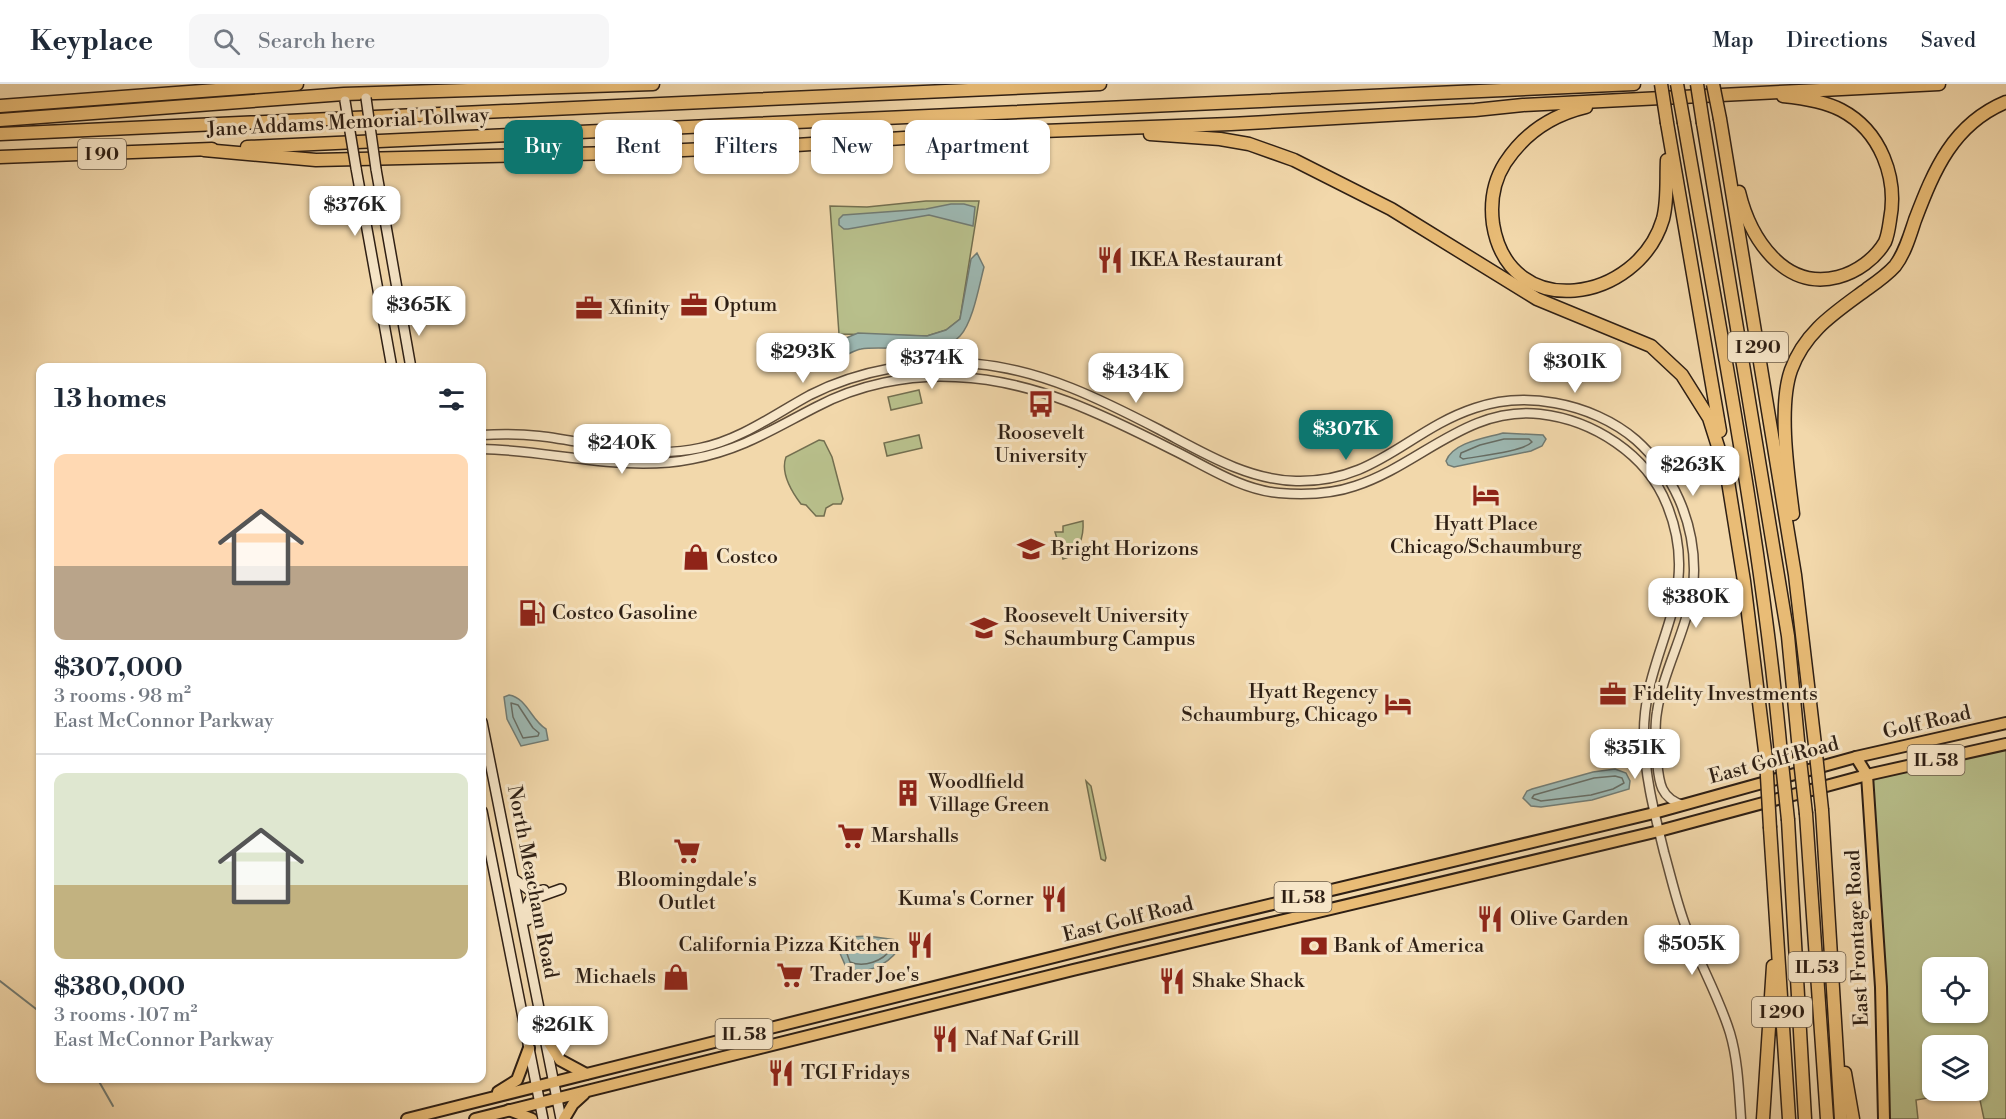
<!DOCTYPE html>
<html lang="en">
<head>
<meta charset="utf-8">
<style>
	:root { --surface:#fff; --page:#f6f6f7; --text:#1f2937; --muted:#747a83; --line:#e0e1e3; --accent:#0f766e }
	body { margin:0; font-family:"Libre Bodoni",serif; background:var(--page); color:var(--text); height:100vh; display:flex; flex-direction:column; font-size:22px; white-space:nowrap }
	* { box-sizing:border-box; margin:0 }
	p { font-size:20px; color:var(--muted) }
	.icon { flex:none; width:33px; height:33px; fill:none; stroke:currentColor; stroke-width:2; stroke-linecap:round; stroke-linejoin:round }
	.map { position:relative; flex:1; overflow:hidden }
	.drawer { position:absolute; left:36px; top:279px; width:450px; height:720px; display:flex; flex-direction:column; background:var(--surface); border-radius:12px; box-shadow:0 2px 4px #0004 }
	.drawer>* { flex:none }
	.banner { position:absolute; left:504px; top:36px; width:570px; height:54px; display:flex; gap:12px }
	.controls { position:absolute; left:1922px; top:873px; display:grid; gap:12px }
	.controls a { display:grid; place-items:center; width:66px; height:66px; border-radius:12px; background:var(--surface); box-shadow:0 2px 4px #0004; font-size:30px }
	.price { position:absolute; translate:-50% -51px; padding:0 14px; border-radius:12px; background:#fff; color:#222; font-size:20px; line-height:39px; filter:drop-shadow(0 2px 3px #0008) }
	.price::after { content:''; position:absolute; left:50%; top:36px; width:18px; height:14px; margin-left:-9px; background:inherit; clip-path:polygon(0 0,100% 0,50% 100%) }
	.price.selected { background:var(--accent); color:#fff }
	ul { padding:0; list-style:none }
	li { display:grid; align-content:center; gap:12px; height:318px; padding:0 18px }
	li+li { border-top:2px solid var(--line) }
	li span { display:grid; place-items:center; height:186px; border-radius:12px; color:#555 }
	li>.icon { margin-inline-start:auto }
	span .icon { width:108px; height:108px; fill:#fffc; stroke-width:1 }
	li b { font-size:26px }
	h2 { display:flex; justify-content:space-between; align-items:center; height:72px; padding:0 18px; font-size:26px }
	.pill { padding:0 21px; border-radius:12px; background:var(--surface); box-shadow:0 2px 4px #0004; font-size:21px; line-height:54px }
	.pill.selected { background:var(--accent); color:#fff }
	header { display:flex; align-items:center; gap:36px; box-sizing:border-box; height:84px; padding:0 30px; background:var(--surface); border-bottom:2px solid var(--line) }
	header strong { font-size:28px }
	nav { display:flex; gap:33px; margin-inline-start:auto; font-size:21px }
	.search { width:420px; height:54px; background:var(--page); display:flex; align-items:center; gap:15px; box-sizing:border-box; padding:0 21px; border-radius:12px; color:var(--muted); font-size:22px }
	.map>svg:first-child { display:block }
	.green { fill:#b8bf8b; stroke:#736f50; stroke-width:1.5; fill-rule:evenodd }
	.water { fill:#9db8b2; stroke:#717b73; stroke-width:1.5 }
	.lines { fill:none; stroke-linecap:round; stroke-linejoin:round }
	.shore { stroke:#666c63; stroke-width:1.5 }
	.stream { stroke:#717b73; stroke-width:2 }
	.tertiary-casing { stroke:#5f4d3a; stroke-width:11 }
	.secondary-casing { stroke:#2e1f14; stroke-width:12 }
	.primary-casing { stroke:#2e1f14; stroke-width:14 }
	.motorway-casing { stroke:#2e1f14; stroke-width:15 }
	.tertiary { stroke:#f7e6c8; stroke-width:8 }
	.secondary { stroke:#f7e6c8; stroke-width:9 }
	.primary { stroke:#e9bc76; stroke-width:10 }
	.motorway { stroke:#e9bc76; stroke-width:12 }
	.secondary-bridge-casing { stroke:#2e1f14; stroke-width:12; stroke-linecap:butt }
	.motorway-bridge-casing { stroke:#2e1f14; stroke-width:15; stroke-linecap:butt }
	.secondary-bridge { stroke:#f7e6c8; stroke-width:9 }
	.motorway-bridge { stroke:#e9bc76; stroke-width:12 }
	.labels { text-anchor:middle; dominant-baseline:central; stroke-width:6; stroke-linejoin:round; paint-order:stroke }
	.shield { fill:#f7e6c8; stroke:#6a5b4a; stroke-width:1.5 }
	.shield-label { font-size:18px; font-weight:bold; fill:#2e1f14 }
	.street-label { font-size:20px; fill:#2e1f14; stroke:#f7e6c8 }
	.poi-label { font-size:20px; fill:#2e1f14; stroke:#f7e6c8; text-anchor:start }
</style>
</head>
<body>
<header>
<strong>Keyplace</strong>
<div class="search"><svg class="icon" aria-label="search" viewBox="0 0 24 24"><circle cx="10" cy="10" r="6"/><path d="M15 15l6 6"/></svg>Search here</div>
<nav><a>Map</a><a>Directions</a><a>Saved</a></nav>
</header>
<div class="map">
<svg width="2006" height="1035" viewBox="0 0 2006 1035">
	<rect width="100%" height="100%" fill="#f2d8ab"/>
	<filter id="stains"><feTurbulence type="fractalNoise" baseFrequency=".00333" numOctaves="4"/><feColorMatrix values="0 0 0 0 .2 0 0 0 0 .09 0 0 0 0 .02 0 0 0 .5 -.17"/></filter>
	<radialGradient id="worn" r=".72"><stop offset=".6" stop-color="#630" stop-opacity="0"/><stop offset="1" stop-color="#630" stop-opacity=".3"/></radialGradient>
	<g class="green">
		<polygon points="926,117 979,117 960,235 946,246 927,252 839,250 830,122 867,123"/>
		<polygon points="919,306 922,319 891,326 888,313"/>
		<polygon points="919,351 922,364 887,372 884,359"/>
		<path d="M819,356l5,1 8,16 11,42 -2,5h-8l-7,4 -2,8h-8l-10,-11 -5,-1c-9,-12 -21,-31 -15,-47z"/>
		<path d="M1083,437c1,15 -4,34 -20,38l-8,-27h8v-6z"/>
		<path d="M2006,659v376h-22l-7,-33v-40h-45v44l23,1v2l-39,7 2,19h-33l-18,-344zM1932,884h45v44h-45z"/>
		<polygon points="1086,697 1091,702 1106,774 1105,777 1101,775"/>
	</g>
	<g class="water">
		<polygon points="951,120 964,120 975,123 973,142 929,131 848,145 844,145 839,141 839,135 843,131 926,125"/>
		<path d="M977,169l7,14c-5,19 -11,55 -24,69 -19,22 -73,8 -99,13 -6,1 -12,5 -17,7l2,-18 12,-5 69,3 19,-6 14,-11 11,-60z"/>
		<path d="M1503,349l40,2 3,4 -4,7 -11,5 -77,16 -6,-2 -2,-4c7,-19 40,-23 57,-28z"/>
		<path d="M509,611c18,3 22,25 37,34l2,11 -27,6 -14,-27 -3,-22z"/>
		<polygon points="1615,685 1626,689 1630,697 1629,705 1592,716 1541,723 1531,722 1523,714 1527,707 1532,705 1593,688"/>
		<path d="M868,852l28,4 2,10c-11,15 -34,27 -52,17l-7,-16 4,-10 7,-4z"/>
	</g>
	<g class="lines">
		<g class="shore">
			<path d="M1504,355h25l3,3c-10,10 -53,14 -69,17l-3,-2 1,-4 19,-8z"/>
			<polygon points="511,619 518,621 533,644 539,649 538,652 523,654 513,633"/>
			<polygon points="1615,692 1622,694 1624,699 1613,705 1591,711 1541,717 1532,714 1534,711 1594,694"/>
			<path d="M868,858l21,3 2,4c-8,12 -27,19 -41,13l-4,-11 1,-6z"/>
		</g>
		<g class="stream">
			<polyline points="0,897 40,928"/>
			<polyline points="97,994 113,1022"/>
		</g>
		<defs>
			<g id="tertiary">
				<path d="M482,351c18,-1 38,-1 57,1 54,6 106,24 161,12 40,-8 75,-34 110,-53 49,-25 112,-36 167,-31 66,6 125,36 183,66 42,22 87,50 136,51 80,2 112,-51 179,-73 26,-9 54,-10 80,-5 29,5 59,18 81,37 37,33 58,81 58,130 0,50 -30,94 -37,142 -3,16 -1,33 0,49 2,21 3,37 26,44"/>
				<path d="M482,365c69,1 141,24 210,10 49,-9 81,-30 124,-52 41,-22 93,-33 140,-30 78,3 148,38 217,73 33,16 68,40 106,43 25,2 53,1 76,-7 65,-21 112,-80 185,-72 53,6 107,40 127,91 38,93 -26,146 -23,234 1,39 11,76 20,113 8,28 14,57 25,83 13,33 31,65 41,98 8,27 9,58 11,86"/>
			</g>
			<g id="secondary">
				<polyline points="356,84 392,284"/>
				<polyline points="376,85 411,284"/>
				<polyline points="482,638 561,1035"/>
				<polyline points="482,727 543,1035"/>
				<polyline points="514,795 532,808 544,806"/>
				<polyline points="528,836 526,824 530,816 561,805"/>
			</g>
			<g id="primary">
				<polyline points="1856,673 1867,691 1881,903 1884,1035"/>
				<polyline points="546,954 560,976 586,990"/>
				<polyline points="498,1008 517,996 529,964"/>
				<polyline points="509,1026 532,1035"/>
				<polyline points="407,1035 1118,857 1654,729 1856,673 2006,639"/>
				<polyline points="475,1035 1073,886 1659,747 1867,691 2006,660"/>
				<polyline points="564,1035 573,1020 584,1010"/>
			</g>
			<g id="motorway">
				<polyline points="0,22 297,0"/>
				<path d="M1586,23c-34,8 -62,27 -81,56 -12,19 -15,38 -12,61 16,100 145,79 170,-5 5,-19 3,-40 4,-59"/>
				<polyline points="1720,35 1795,491 1815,661"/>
				<polyline points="0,36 344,10 653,0"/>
				<polyline points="1667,39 1720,347"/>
				<path d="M1684,39c36,210 78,419 97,631"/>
				<polyline points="1703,39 1788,552 1799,667"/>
				<polyline points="0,50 1100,0"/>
				<polyline points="1150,50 1220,55 1249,60 1294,76 1391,125 1537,215 1651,262 1682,291 1709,334 1727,391"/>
				<polyline points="247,63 1634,0"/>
				<polyline points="204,66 316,76 615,69 796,61 966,50 1231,40 1475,26 1523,21 1939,0"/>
				<polyline points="0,73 212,65"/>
				<path d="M1739,108c11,46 45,99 99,85 19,-5 37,-18 47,-35 3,-7 4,-15 5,-22 8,-42 -9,-89 -49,-110 -17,-9 -39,-12 -58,-14"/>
				<polyline points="1726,385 1744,497 1766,675"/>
				<path d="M1793,430c-5,-40 -15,-107 -2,-144 14,-39 45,-58 76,-81 10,-7 20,-14 28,-23 10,-13 15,-31 20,-46 19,-50 38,-96 91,-118"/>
				<polyline points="1822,726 1841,1035"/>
				<polyline points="1806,730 1827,1035"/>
				<polyline points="1788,736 1805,1035"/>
				<polyline points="1770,744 1789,1035"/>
				<polyline points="1845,989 1853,1035"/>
				<polyline points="1763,1035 1773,882"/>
			</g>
		</defs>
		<use href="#tertiary" class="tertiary-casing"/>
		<use href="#secondary" class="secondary-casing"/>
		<use href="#primary" class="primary-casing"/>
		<use href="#motorway" class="motorway-casing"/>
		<use href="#tertiary" class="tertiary"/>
		<use href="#secondary" class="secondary"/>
		<use href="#primary" class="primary"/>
		<use href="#motorway" class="motorway"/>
		<defs>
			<g id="secondary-bridge">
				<polyline points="366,14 376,85"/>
				<polyline points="345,17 356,84"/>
			</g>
			<g id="motorway-bridge">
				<polyline points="1661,0 1667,39"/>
				<polyline points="1677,0 1684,39"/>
				<polyline points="1697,0 1703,39"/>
				<polyline points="1713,0 1720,35"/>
				<polyline points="1815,661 1822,726"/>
				<polyline points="1799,667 1806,730"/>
				<polyline points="1781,670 1788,736"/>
				<polyline points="1766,675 1770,744"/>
			</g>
		</defs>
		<use href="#secondary-bridge" class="secondary-bridge-casing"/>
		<use href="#motorway-bridge" class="motorway-bridge-casing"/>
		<use href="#secondary-bridge" class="secondary-bridge"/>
		<use href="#motorway-bridge" class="motorway-bridge"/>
	</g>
	<defs>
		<symbol id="restaurant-bare" viewBox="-9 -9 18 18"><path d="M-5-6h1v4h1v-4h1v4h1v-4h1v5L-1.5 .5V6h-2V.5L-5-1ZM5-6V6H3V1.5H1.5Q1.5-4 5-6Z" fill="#8f2418" stroke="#f7e6c8" stroke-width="2.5" paint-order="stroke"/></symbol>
		<symbol id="office-bare" viewBox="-9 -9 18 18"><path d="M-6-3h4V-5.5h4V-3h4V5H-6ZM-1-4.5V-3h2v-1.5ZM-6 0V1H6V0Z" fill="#8f2418" stroke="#f7e6c8" stroke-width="2.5" paint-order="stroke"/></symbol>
		<symbol id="bus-bare" viewBox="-9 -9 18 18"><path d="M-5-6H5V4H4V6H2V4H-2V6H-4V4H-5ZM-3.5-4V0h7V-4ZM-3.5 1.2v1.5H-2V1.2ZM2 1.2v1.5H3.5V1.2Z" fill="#8f2418" stroke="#f7e6c8" stroke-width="2.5" paint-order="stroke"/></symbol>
		<symbol id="hotel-bare" viewBox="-9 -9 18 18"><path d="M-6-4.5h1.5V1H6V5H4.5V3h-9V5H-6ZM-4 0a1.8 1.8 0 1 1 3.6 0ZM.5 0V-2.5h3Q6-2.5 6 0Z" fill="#8f2418" stroke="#f7e6c8" stroke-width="2.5" paint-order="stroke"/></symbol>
		<symbol id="school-bare" viewBox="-9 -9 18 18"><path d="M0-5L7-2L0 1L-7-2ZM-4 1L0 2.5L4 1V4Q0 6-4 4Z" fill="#8f2418" stroke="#f7e6c8" stroke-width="2.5" paint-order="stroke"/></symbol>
		<symbol id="shop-bare" viewBox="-9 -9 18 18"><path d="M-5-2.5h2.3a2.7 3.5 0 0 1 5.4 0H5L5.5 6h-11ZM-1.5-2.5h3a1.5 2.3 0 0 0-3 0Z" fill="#8f2418" stroke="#f7e6c8" stroke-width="2.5" paint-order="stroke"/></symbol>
		<symbol id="fuel-bare" viewBox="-9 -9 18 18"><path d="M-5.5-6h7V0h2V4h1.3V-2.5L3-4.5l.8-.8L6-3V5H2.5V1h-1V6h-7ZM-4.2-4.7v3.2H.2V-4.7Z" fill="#8f2418" stroke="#f7e6c8" stroke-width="2.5" paint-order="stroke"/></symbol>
		<symbol id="university-bare" viewBox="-9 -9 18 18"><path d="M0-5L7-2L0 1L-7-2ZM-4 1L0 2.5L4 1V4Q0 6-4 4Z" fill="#8f2418" stroke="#f7e6c8" stroke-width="2.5" paint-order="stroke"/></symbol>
		<symbol id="building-bare" viewBox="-9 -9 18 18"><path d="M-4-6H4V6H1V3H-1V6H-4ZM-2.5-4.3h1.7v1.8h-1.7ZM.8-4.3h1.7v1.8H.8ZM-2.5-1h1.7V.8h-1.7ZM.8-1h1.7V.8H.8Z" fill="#8f2418" stroke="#f7e6c8" stroke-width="2.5" paint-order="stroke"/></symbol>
		<symbol id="supermarket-bare" viewBox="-9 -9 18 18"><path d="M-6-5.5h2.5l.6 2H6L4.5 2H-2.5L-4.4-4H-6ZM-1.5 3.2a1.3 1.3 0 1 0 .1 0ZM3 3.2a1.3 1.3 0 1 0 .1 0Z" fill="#8f2418" stroke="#f7e6c8" stroke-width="2.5" paint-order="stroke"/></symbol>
		<symbol id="bank-bare" viewBox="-9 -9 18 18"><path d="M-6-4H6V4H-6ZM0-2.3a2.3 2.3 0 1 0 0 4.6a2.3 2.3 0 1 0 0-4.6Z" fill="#8f2418" stroke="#f7e6c8" stroke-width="2.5" paint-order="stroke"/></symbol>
	</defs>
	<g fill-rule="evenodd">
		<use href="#restaurant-bare" x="1091" y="157" width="38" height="38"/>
		<use href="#office-bare" x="675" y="202" width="38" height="38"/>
		<use href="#office-bare" x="570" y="205" width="38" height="38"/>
		<use href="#bus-bare" x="1022" y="301" width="38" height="38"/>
		<use href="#hotel-bare" x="1467" y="392" width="38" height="38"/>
		<use href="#school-bare" x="1012" y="446" width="38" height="38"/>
		<use href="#shop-bare" x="677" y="454" width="38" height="38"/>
		<use href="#fuel-bare" x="513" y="510" width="38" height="38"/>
		<use href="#university-bare" x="965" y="525" width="38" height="38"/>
		<use href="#office-bare" x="1594" y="591" width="38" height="38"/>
		<use href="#hotel-bare" x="1379" y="601" width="38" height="38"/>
		<use href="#building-bare" x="889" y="690" width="38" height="38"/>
		<use href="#supermarket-bare" x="832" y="733" width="38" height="38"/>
		<use href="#supermarket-bare" x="668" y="748" width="38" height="38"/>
		<use href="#restaurant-bare" x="1035" y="796" width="38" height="38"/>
		<use href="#restaurant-bare" x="1471" y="816" width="38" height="38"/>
		<use href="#restaurant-bare" x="901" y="842" width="38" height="38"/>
		<use href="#bank-bare" x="1295" y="843" width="38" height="38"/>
		<use href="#supermarket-bare" x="771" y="872" width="38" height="38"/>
		<use href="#shop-bare" x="657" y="874" width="38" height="38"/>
		<use href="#restaurant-bare" x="1153" y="878" width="38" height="38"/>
		<use href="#restaurant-bare" x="926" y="936" width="38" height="38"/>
		<use href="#restaurant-bare" x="762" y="970" width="38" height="38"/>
	</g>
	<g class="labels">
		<g class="shield">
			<rect x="78" y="55" width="48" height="30" rx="4.5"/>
			<rect x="1728" y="248" width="60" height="30" rx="4.5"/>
			<rect x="1907.5" y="661" width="57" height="30" rx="4.5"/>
			<rect x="1274.5" y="798" width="57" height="30" rx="4.5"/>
			<rect x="1788.5" y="868" width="57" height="30" rx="4.5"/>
			<rect x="1752" y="913" width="60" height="30" rx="4.5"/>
			<rect x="715.5" y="935" width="57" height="30" rx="4.5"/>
		</g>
		<g class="shield-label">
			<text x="102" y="70">I 90</text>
			<text x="1758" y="263">I 290</text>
			<text x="1936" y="676">IL 58</text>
			<text x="1303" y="813">IL 58</text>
			<text x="1817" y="883">IL 53</text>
			<text x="1782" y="928">I 290</text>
			<text x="744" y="950">IL 58</text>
		</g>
		<g class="street-label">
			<text transform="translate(348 39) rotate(-3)">Jane Addams Memorial Tollway</text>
			<text transform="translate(1927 639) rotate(-13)">Golf Road</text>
			<text transform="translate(1774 677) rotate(-15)">East Golf Road</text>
			<text transform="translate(532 798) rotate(79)">North Meacham Road</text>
			<text transform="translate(1128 836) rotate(-14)">East Golf Road</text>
			<text transform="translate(1858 854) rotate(-93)">East Frontage Road</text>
		</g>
		<g class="poi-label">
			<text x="1130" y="176">IKEA Restaurant</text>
			<text x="714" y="221">Optum</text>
			<text x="609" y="224">Xfinity</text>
			<text x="1041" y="349" text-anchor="middle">Roosevelt<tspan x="1041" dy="23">University</tspan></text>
			<text x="1486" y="440" text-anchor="middle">Hyatt Place<tspan x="1486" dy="23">Chicago/Schaumburg</tspan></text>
			<text x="1051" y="465">Bright Horizons</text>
			<text x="716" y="473">Costco</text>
			<text x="552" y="529">Costco Gasoline</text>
			<text x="1004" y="532">Roosevelt University<tspan x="1004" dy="23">Schaumburg Campus</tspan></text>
			<text x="1378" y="608" text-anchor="end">Hyatt Regency<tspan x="1378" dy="23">Schaumburg, Chicago</tspan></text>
			<text x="1633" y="610">Fidelity Investments</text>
			<text x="928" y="698">Woodlfield<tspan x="928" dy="23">Village Green</tspan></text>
			<text x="871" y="752">Marshalls</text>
			<text x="687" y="796" text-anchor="middle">Bloomingdale's<tspan x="687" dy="23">Outlet</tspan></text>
			<text x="1034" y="815" text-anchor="end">Kuma's Corner</text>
			<text x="1510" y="835">Olive Garden</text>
			<text x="900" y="861" text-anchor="end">California Pizza Kitchen</text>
			<text x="1334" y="862">Bank of America</text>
			<text x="810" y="891">Trader Joe's</text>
			<text x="656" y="893" text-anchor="end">Michaels</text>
			<text x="1192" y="897">Shake Shack</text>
			<text x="965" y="955">Naf Naf Grill</text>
			<text x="801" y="989">TGI Fridays</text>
		</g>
	</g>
	<rect width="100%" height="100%" filter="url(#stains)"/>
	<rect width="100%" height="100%" fill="url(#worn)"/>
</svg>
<div class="controls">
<a><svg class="icon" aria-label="locate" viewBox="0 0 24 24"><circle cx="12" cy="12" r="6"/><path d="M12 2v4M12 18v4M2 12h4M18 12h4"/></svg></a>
<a><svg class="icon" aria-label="layers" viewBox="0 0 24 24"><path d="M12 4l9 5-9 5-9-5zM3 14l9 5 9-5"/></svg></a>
</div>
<b class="price" style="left:355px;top:153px">$376K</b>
<b class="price" style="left:419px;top:253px">$365K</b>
<b class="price" style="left:803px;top:300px">$293K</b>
<b class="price" style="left:932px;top:306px">$374K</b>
<b class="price" style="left:1575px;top:310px">$301K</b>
<b class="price" style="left:1136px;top:320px">$434K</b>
<b class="price selected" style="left:1346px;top:377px">$307K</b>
<b class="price" style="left:622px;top:391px">$240K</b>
<b class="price" style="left:1693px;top:413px">$263K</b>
<b class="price" style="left:1696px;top:545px">$380K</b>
<b class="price" style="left:1635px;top:696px">$351K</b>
<b class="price" style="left:1692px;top:892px">$505K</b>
<b class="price" style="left:563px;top:973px">$261K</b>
<div class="banner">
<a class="pill selected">Buy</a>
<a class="pill">Rent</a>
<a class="pill">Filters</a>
<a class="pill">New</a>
<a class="pill">Apartment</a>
</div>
<section class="drawer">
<h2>13 homes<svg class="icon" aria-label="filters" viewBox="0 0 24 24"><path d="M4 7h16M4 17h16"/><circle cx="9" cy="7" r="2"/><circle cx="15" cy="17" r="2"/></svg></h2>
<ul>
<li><span style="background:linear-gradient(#ffd9b3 60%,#b9a48a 0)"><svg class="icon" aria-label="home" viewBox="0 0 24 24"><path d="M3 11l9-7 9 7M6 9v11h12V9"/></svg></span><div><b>$307,000</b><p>3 rooms · 98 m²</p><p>East McConnor Parkway</p></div></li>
<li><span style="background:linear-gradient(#dfe7d0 60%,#c2b280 0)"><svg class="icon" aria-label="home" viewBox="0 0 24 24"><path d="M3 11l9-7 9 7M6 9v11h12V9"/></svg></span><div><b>$380,000</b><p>3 rooms · 107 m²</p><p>East McConnor Parkway</p></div></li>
</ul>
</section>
</div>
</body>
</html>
